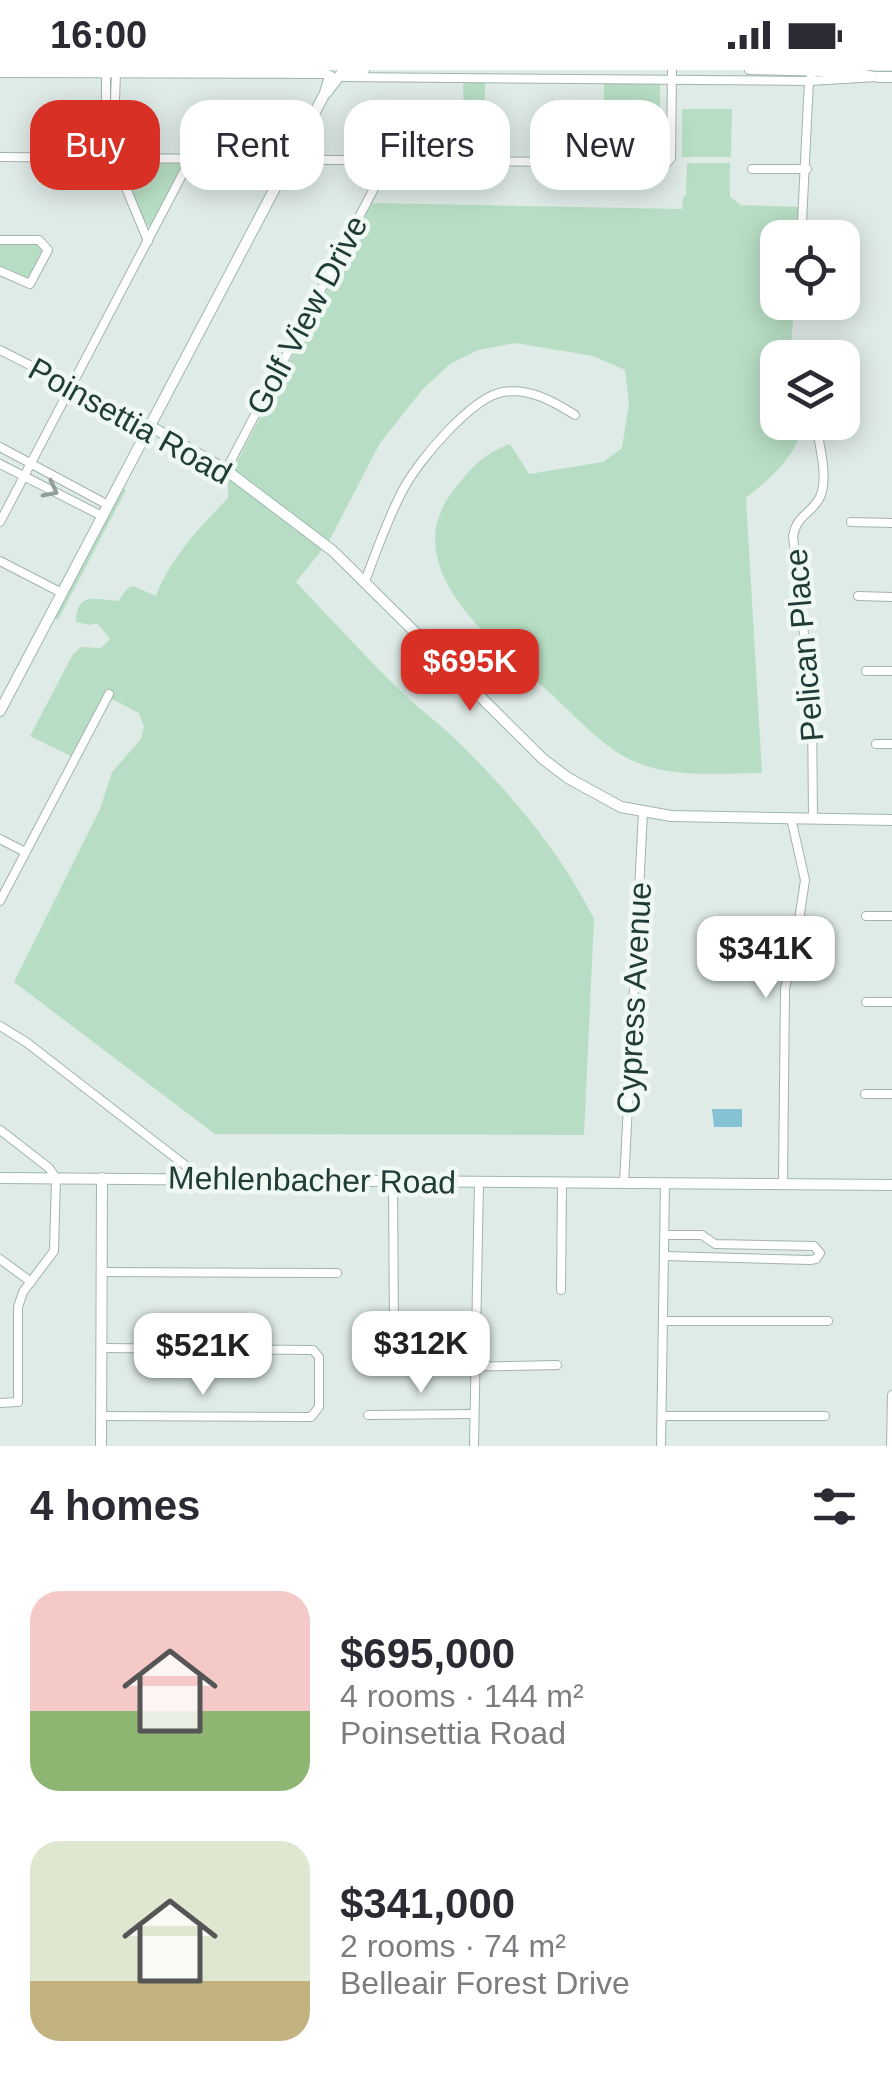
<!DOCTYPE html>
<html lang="en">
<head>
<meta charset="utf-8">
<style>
	:root { --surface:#fff; --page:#f2f2f3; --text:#2b2b33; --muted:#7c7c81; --accent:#d93025 }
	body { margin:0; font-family:Helvetica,sans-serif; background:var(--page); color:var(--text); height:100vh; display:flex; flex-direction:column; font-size:38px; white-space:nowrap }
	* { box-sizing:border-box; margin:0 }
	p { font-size:32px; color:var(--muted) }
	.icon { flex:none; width:55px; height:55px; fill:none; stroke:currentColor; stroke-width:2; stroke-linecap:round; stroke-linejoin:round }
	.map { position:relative; height:1376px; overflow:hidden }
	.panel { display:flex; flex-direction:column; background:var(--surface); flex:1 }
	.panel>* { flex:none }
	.top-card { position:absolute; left:30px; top:30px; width:832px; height:90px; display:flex; gap:20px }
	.buttons { position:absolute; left:760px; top:150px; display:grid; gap:20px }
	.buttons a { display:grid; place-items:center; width:100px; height:100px; border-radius:20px; background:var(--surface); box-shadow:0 5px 25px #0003; font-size:50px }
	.price { position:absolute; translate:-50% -85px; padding:0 22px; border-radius:20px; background:#fff; color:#222; font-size:32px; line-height:65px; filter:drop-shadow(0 2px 5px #0008) }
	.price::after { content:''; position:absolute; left:50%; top:60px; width:30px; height:22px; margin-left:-15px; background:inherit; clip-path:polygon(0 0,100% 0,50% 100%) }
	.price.active { background:var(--accent); color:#fff }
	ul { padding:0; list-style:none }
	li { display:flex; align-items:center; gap:30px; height:250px; padding:0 30px }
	li span { display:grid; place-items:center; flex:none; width:280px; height:200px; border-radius:30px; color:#555 }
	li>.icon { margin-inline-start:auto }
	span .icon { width:120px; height:120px; fill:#fffc; stroke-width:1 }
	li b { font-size:42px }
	h2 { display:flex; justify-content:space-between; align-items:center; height:120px; padding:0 30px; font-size:42px }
	.chip { padding:0 35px; border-radius:30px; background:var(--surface); box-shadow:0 5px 25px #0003; font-size:35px; line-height:90px }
	.chip.active { background:var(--accent); color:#fff }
	.status { display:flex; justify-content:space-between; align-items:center; height:70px; padding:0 50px; background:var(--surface); direction:ltr }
	.status svg { height:28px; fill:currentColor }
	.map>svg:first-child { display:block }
	.green { fill:#b7dec4 }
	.water { fill:#85c2d3 }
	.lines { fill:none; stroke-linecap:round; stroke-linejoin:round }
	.street-casing { stroke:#a2b3ae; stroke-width:10 }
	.secondary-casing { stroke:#9eb7b0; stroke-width:12 }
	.street { stroke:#fff; stroke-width:8 }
	.secondary { stroke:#fff; stroke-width:10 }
	.oneway { stroke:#909e9a }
	.labels { text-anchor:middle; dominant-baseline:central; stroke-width:9; stroke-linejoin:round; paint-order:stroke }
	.street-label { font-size:32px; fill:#203c36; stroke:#f0f8f4 }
</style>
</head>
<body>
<div class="status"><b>16:00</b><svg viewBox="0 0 49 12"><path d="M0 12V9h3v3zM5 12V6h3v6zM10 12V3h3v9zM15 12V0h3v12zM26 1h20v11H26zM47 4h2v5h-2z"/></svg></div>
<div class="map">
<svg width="892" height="1376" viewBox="0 0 892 1376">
	<rect width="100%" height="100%" fill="#dfebe7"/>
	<g class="green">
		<polygon points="463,10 485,10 484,87 465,87"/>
		<polygon points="604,13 660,14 660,83 603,82"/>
		<polygon points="682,39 732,39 731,87 682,87"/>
		<polygon points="122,90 183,92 151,156 145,155 119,95"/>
		<path d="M687,93h43v34l11,8 59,2 -3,30 -19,1v64l12,1 3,18 -3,36 -12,1v64l25,1c-5,32 -33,56 -57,75l16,275c-39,0 -84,5 -121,-9 -35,-12 -63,-46 -90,-70 -52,-47 -158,-125 -98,-203 16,-21 31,-38 57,-47l19,30 74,-12 19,-14 7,-45 -4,-33 -32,-14 -78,-13 -37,7 -28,14 -27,25 -43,54 -51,98 -33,41c37,39 73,79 112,116 15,14 32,26 46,40 55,53 106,113 140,181l-10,216 -369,-1 -201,-152 86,-173 12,-37 29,-33 3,-12 -5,-14 -35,-18 -33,61 -41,-20 43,-82 8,-7 20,1 9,-9 -13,-16 -7,2 -14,-3c0,-32 22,-22 42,-21l10,-13 5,-2 23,10c15,-39 43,-68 72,-98v-19l144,-276 310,6 1,-12 3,-1z"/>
		<polygon points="0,172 39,173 46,178 29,211 0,198"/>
		<polygon points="121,418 126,420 58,550 53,547"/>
	</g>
	<polygon class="water" points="742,1039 742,1057 714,1057 712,1039"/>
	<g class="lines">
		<defs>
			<g id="street">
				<polyline points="106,0 106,80 113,87 148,171"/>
				<polyline points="348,0 365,0"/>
				<polyline points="749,0 860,3 874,6"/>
				<polyline points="0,3 328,4"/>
				<polyline points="341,7 809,11 878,7"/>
				<polyline points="0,87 667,93 671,88 672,0"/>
				<polyline points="113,87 116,2"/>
				<polyline points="752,99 807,99"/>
				<polyline points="802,152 809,11 814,0"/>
				<polyline points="0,170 39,170 48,180 30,214 0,201"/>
				<polyline points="0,280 150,356"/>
				<polyline points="0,377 108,435"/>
				<polyline points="0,394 102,446"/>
				<polyline points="226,400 389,90"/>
				<polyline points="0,452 191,88"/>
				<polyline points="851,452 892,453"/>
				<polyline points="0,491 62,523"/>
				<path d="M365,511c12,-31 23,-64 39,-93 15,-28 68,-91 99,-96 27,-4 50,9 72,23"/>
				<polyline points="858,526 892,527"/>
				<polyline points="866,601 892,601"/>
				<polyline points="876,674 892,674"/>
				<path d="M813,748l-1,-112 -19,-170c4,-22 19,-22 27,-39 9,-20 -1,-52 -4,-73"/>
				<polyline points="0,769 25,782"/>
				<polyline points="0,831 109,624"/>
				<polyline points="866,846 892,846"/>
				<polyline points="866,932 892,932"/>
				<polyline points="0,956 26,972 190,1099 192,1108"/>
				<polyline points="865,1024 892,1024"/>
				<polyline points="0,1060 49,1098 56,1108 54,1181 23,1222 18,1237 18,1332 0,1333"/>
				<polyline points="393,1111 394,1260"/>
				<polyline points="624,1113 643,742"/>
				<polyline points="783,1114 785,918 794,884 805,810 791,748"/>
				<polyline points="665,1186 810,1190 816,1189 820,1183 814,1176 715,1174 702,1165 665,1165"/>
				<polyline points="0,1189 31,1212"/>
				<polyline points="102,1202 337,1203"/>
				<polyline points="561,1220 562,1113"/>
				<polyline points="664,1251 828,1251"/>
				<polyline points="452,1297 557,1295"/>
				<polyline points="368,1345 474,1344"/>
				<polyline points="101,1346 311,1347 319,1337 319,1287 313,1280 102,1278"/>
				<polyline points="662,1346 825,1346"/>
				<polyline points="474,1376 479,1111"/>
				<polyline points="661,1376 665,1113"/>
				<polyline points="891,1376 892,1325"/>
			</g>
			<g id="secondary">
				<polyline points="878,7 892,7"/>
				<polyline points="326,23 344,0"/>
				<polyline points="150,356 226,400 333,481 543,689 568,708 621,737 671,746 892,750"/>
				<polyline points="0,641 325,23 330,6"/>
				<polyline points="0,1108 892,1115"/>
				<polyline points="101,1376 102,1108"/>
			</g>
		</defs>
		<use href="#street" class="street-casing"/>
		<use href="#secondary" class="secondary-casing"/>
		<use href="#street" class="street"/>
		<use href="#secondary" class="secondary"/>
	</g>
	<defs><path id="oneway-chevron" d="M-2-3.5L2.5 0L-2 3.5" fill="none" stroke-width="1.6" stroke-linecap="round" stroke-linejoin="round" transform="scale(2.5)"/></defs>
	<use class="oneway" href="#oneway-chevron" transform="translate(51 420) rotate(27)"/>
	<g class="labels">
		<g class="street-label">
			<text transform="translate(307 245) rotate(-62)">Golf View Drive</text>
			<text transform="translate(130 351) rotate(29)">Poinsettia Road</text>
			<text transform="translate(804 575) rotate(-95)">Pelican Place</text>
			<text transform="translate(634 928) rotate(-87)">Cypress Avenue</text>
			<text transform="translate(312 1110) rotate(1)">Mehlenbacher Road</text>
		</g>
	</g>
</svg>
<div class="buttons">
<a><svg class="icon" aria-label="locate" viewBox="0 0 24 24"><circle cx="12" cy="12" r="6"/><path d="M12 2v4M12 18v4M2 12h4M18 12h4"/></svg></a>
<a><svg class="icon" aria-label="layers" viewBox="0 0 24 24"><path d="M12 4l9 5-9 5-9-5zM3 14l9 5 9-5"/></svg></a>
</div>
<b class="price active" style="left:470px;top:644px">$695K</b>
<b class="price" style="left:766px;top:931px">$341K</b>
<b class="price" style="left:421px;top:1326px">$312K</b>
<b class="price" style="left:203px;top:1328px">$521K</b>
<div class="top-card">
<a class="chip active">Buy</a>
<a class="chip">Rent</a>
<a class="chip">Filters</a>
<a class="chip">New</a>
</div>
</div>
<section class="panel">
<h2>4 homes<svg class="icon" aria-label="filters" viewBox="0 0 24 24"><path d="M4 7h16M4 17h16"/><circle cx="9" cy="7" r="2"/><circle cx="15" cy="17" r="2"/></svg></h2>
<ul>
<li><span style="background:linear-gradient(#f6c9c9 60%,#8fb573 0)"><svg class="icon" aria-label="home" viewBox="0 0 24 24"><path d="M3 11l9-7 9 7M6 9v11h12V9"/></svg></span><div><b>$695,000</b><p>4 rooms · 144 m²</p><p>Poinsettia Road</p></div></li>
<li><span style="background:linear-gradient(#dfe7d0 70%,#c2b280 0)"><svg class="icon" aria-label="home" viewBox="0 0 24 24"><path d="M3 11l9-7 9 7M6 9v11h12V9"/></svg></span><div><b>$341,000</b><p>2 rooms · 74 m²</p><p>Belleair Forest Drive</p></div></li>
</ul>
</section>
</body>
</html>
